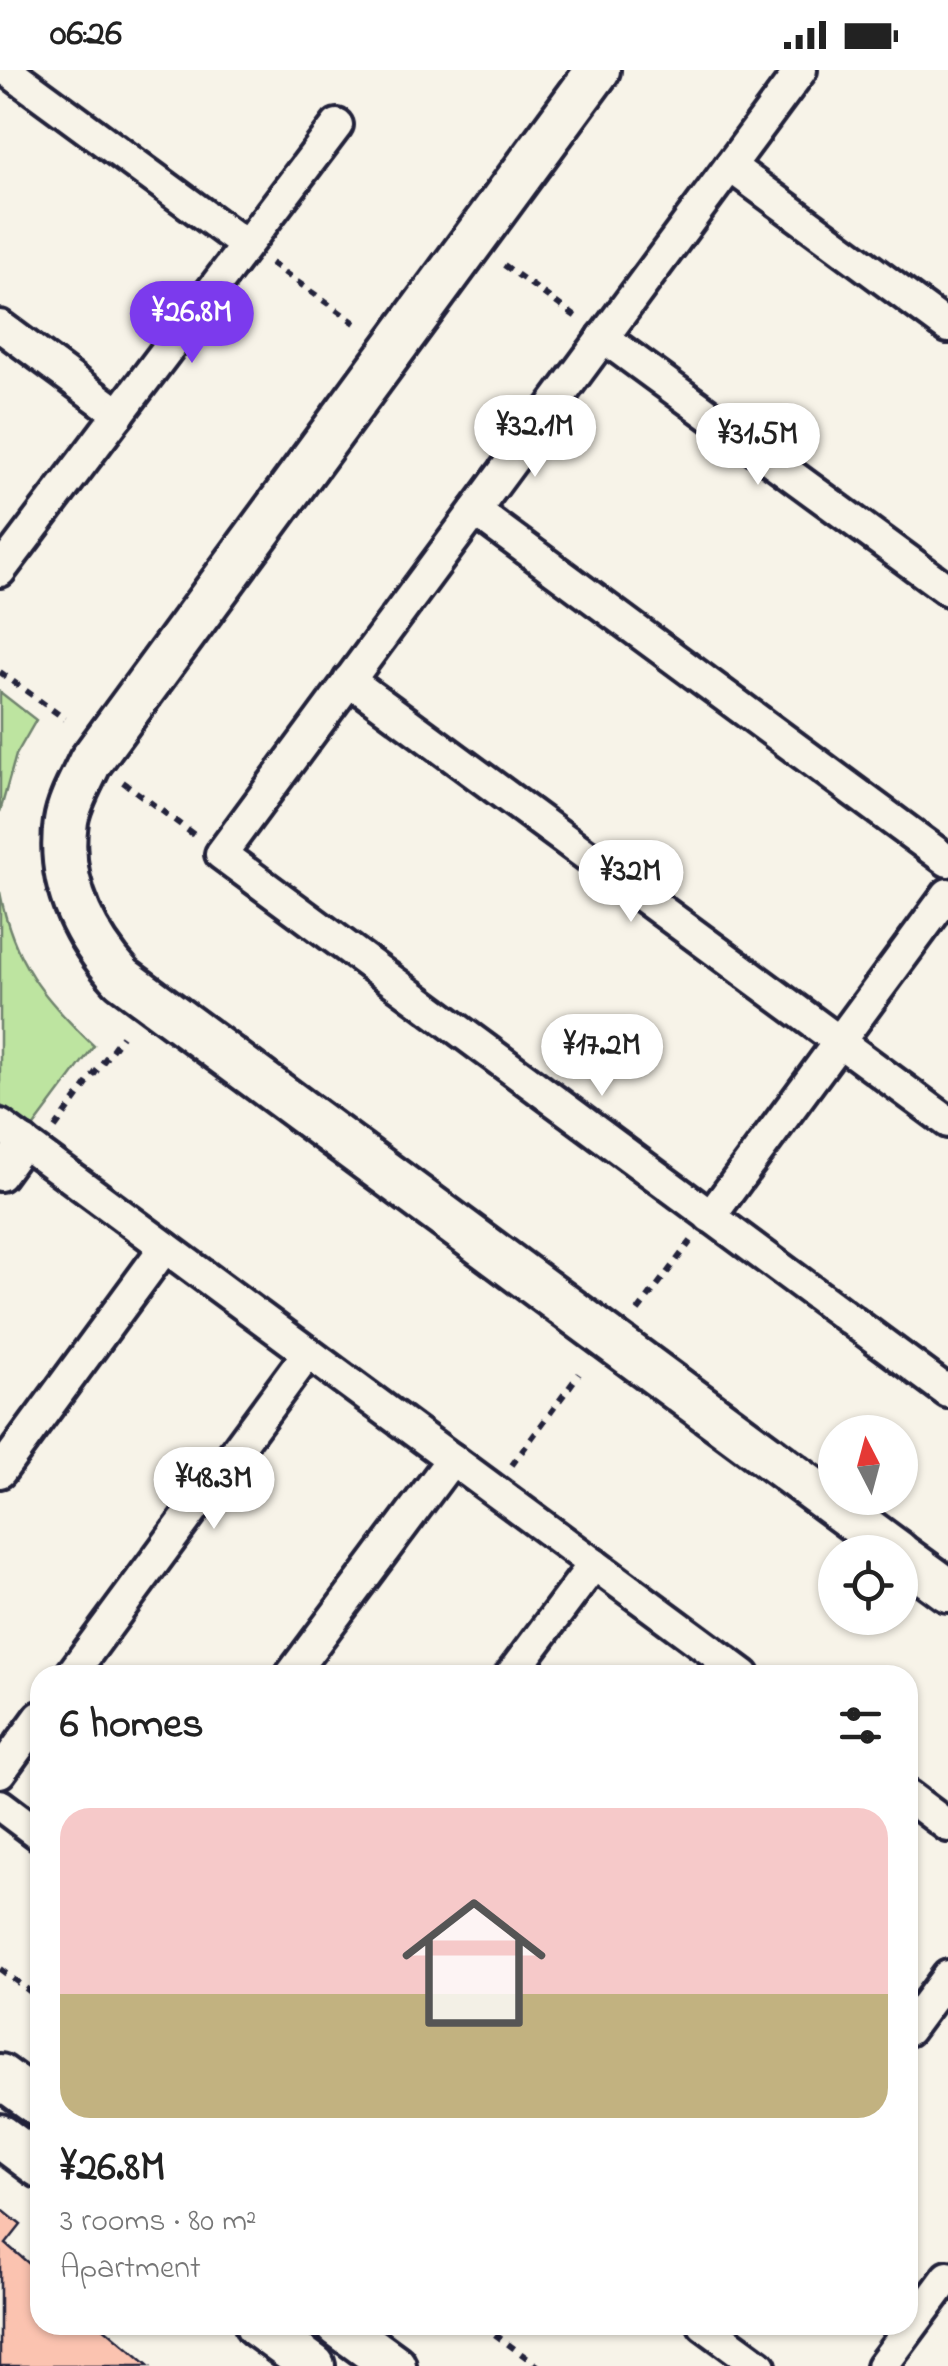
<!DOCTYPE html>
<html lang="en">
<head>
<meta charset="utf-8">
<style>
	:root { --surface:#fff; --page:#f2f2f2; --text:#222; --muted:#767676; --line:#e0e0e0; --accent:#7c3aed }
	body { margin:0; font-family:"Indie Flower",sans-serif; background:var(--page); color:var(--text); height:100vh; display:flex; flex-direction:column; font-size:38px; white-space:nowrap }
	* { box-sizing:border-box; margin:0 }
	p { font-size:32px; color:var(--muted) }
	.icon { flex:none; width:55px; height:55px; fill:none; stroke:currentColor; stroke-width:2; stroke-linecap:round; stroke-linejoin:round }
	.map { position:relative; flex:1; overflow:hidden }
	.details { position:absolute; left:30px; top:1595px; width:888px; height:670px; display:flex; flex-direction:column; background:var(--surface); border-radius:30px; box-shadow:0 2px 8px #0004 }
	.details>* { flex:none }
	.needle { width:65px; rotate:354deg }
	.controls { position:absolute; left:818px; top:1345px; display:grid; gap:20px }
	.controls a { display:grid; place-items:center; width:100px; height:100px; border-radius:50%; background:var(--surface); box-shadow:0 2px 8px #0004; font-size:50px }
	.price { position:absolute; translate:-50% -85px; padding:0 22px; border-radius:35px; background:#fff; color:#222; font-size:32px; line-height:65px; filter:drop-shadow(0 2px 5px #0008) }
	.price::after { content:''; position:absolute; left:50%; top:60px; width:30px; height:22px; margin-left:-15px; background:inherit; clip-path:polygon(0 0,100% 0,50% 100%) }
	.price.on { background:var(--accent); color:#fff }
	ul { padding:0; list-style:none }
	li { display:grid; align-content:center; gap:20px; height:530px; padding:0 30px }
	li+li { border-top:2px solid var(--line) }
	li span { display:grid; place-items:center; height:310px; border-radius:30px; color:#555 }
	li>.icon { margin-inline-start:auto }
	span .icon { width:180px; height:180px; fill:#fffc; stroke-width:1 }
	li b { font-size:42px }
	h2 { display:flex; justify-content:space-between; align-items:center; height:120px; padding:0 30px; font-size:42px }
	.status { display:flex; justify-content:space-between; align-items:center; height:70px; padding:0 50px; background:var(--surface); direction:ltr }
	.status svg { height:28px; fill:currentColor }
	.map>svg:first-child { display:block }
	.green { fill:#bde4a0; stroke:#70836e; stroke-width:2.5 }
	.building { fill:#fbc3b0; stroke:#22223b; stroke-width:2.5 }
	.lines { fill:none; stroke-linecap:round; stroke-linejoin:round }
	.street-casing { stroke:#22223b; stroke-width:38 }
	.secondary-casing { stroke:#22223b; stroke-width:50 }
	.path { stroke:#22223b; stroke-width:6; stroke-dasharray:8 8; stroke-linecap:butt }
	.street { stroke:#f7f3e8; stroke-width:30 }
	.secondary { stroke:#f7f3e8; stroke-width:42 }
</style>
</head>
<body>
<div class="status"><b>06:26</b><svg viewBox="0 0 49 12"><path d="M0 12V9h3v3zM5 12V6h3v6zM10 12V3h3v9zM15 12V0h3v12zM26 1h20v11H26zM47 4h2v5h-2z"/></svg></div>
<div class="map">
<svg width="948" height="2296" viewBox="0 0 948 2296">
	<rect width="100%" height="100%" fill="#f7f3e8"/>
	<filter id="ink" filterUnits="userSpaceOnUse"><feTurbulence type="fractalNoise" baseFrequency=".01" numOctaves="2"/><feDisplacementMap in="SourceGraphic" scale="20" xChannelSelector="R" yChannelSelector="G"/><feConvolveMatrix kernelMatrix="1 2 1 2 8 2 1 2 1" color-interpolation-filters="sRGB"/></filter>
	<g filter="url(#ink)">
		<g class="green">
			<polygon points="0,622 36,650 16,685 0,742"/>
			<path d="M0,822c13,70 44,107 94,154l-62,83 -32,-24z"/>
		</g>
		<polygon class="building" points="0,2138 21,2155 6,2174 40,2203 40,2255 101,2255 149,2296 0,2296"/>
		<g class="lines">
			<defs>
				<g id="street">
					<polyline points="7,0 245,175"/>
					<polyline points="801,0 221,784 948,1322"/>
					<polyline points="730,96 948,257"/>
					<polyline points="0,256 119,344"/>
					<polyline points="603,267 948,520"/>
					<polyline points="475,441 948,791"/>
					<polyline points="0,501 337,55"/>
					<polyline points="349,610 948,1052"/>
					<polyline points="0,1055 744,1605"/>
					<polyline points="0,1105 24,1072"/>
					<polyline points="710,1147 948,824"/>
					<polyline points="0,1402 165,1177"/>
					<polyline points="71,1605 308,1283"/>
					<polyline points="291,1605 452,1389"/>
					<polyline points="511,1605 594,1494"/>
					<polyline points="0,1702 40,1647"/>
					<polyline points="908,1726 948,1756"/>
					<polyline points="0,1735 40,1765"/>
					<polyline points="908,1960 948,1906"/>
					<polyline points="704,2255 760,2296"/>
					<polyline points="882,2296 948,2207"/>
				</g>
				<g id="secondary">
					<path d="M598,0l-508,692c-8,18 -21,39 -24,59 -9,61 17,113 56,157l775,574"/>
					<polyline points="900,1485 948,1520"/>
					<polyline points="0,2006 40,2035"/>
					<polyline points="0,2066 40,2096"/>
					<polyline points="257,2255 313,2296"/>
					<polyline points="338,2255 394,2296"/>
				</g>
			</defs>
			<use href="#street" class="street-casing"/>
			<use href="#secondary" class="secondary-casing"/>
			<g class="path">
				<polyline points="271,193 355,253"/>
				<polyline points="504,195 579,249"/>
				<polyline points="0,602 65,649"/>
				<polyline points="123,712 197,767"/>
				<polyline points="55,1058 122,966"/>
				<polyline points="638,1241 691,1171"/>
				<polyline points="512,1395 579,1304"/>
				<polyline points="0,1899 40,1929"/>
				<polyline points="482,2255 538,2296"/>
			</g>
			<use href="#street" class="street"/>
			<use href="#secondary" class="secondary"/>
		</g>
	</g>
</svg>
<div class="controls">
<a><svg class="needle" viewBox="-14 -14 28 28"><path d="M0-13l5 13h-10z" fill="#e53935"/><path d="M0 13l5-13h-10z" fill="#767676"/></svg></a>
<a><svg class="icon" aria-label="locate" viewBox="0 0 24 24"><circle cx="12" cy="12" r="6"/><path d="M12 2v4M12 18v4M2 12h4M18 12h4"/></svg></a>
</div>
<b class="price on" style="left:192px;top:296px">¥26.8M</b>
<b class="price" style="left:535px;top:410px">¥32.1M</b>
<b class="price" style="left:758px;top:418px">¥31.5M</b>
<b class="price" style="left:631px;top:855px">¥32M</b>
<b class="price" style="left:602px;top:1029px">¥17.2M</b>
<b class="price" style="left:214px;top:1462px">¥48.3M</b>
<section class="details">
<h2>6 homes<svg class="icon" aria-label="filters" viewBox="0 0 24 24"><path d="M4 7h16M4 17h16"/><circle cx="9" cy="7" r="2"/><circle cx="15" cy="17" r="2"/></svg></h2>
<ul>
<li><span style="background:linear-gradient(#f6c9c9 60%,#c2b280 0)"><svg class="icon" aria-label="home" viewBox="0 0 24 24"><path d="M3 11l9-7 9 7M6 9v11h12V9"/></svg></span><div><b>¥26.8M</b><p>3 rooms · 80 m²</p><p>Apartment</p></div></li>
</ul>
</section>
</div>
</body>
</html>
